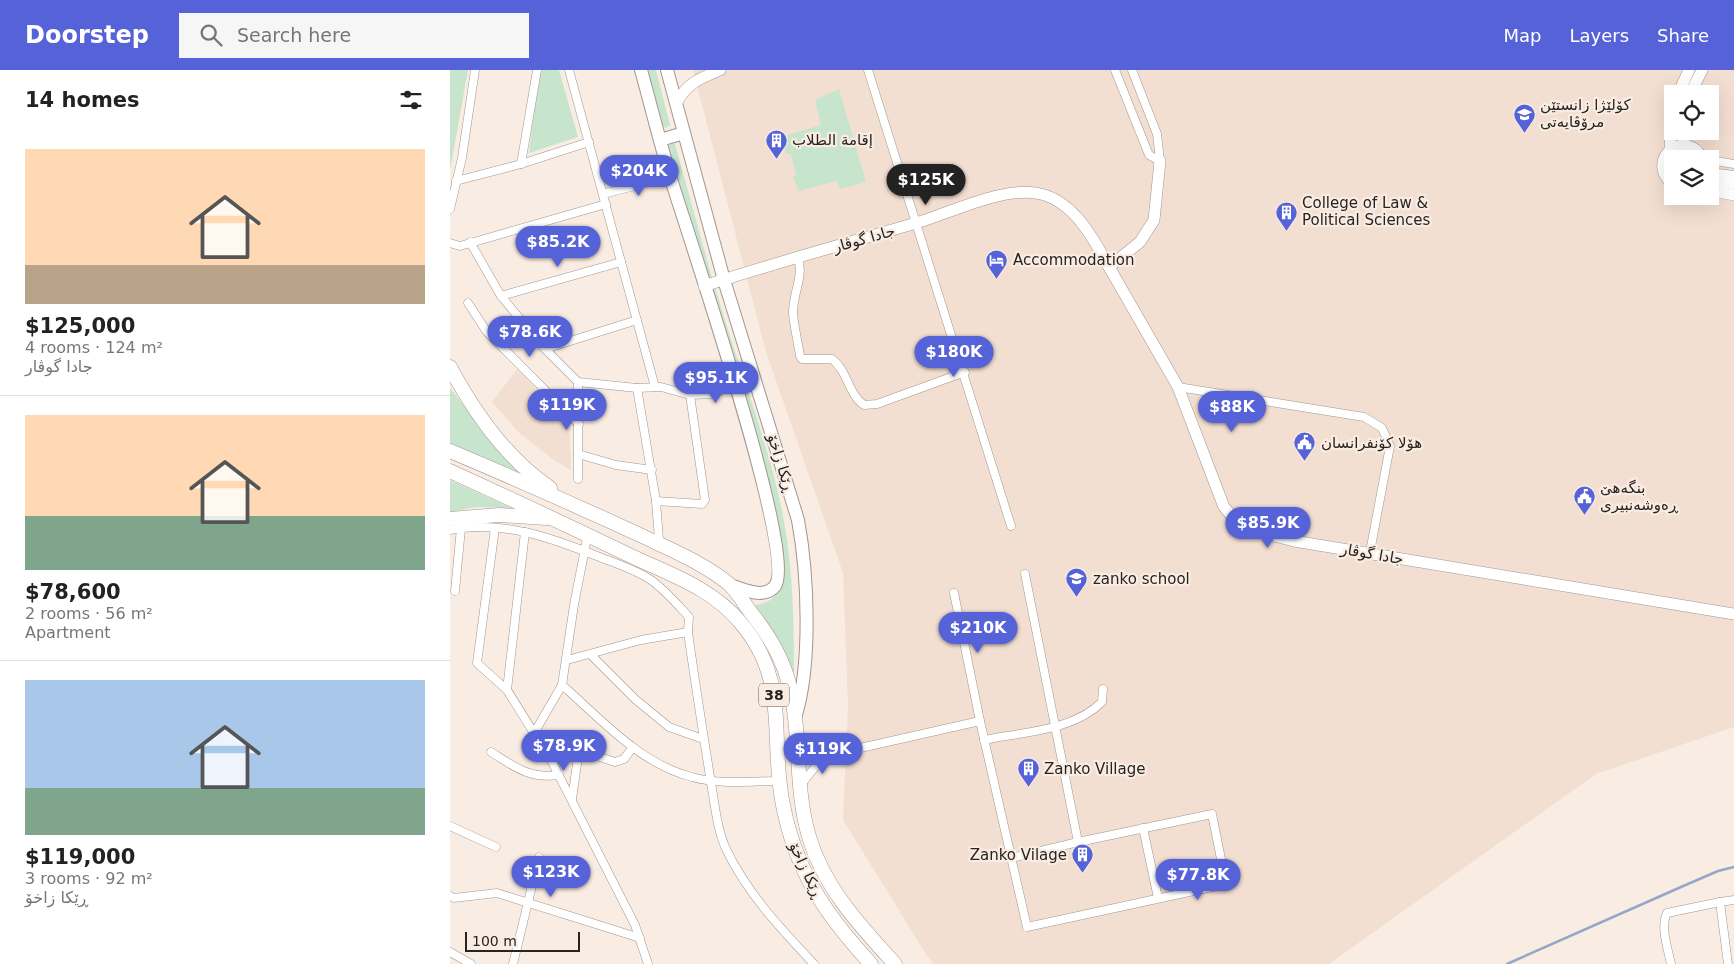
<!DOCTYPE html>
<html lang="en">
<head>
<meta charset="utf-8">
<style>
	:root { --surface:#fff; --page:#f6f6f6; --text:#222; --muted:#767676; --line:#e0e0e0; --accent:#5662d8 }
	body { margin:0; font-family:"DejaVu Sans","Noto Sans Arabic",sans-serif; background:var(--page); color:var(--text); height:100vh; display:flex; flex-direction:column; font-size:19px; white-space:nowrap }
	* { box-sizing:border-box; margin:0 }
	p { font-size:16px; color:var(--muted) }
	.icon { flex:none; width:28px; height:28px; fill:none; stroke:currentColor; stroke-width:2; stroke-linecap:round; stroke-linejoin:round }
	.map { position:relative; flex:1; overflow:hidden }
	.drawer { display:flex; flex-direction:column; background:var(--surface); width:450px }
	.drawer>* { flex:none }
	.fabs { position:absolute; left:1214px; top:15px; display:grid; gap:10px }
	.fabs a { display:grid; place-items:center; width:55px; height:55px; border-radius:0px; background:var(--surface); box-shadow:0 5px 20px #0002; font-size:25px }
	.scale { position:absolute; left:15px; bottom:12px; width:115px; box-sizing:border-box; padding-left:5px; border:2px solid #272320; border-top:0; font-size:14px; line-height:18px; white-space:nowrap; color:#272320; -webkit-text-stroke:4px #f9ece3; paint-order:stroke }
	.price { position:absolute; translate:-50% -42px; padding:0 11px; border-radius:18px; background:var(--accent); color:#fff; font-size:16px; line-height:32px; filter:drop-shadow(0 1px 2px #0008) }
	.price::after { content:''; position:absolute; left:50%; top:30px; width:15px; height:11px; margin-left:-8px; background:inherit; clip-path:polygon(0 0,100% 0,50% 100%) }
	.price.current { background:#222; color:#fff }
	ul { padding:0; list-style:none }
	li { display:grid; align-content:center; gap:10px; height:265px; padding:0 25px }
	li+li { border-top:1px solid var(--line) }
	li span { display:grid; place-items:center; height:155px; border-radius:0px; color:#555 }
	li>.icon { margin-inline-start:auto }
	span .icon { width:90px; height:90px; fill:#fffc; stroke-width:1 }
	li b { font-size:21px }
	h2 { display:flex; justify-content:space-between; align-items:center; height:60px; padding:0 25px; font-size:21px }
	header { display:flex; align-items:center; gap:30px; box-sizing:border-box; height:70px; padding:0 25px; background:var(--accent); color:#fff }
	header strong { font-size:24px }
	nav { display:flex; gap:28px; margin-inline-start:auto; font-size:18px }
	.search { width:350px; height:45px; background:var(--page); display:flex; align-items:center; gap:12px; box-sizing:border-box; padding:0 18px; border-radius:0px; color:var(--muted); font-size:19px }
	main { display:flex; flex:1; min-height:0 }
	.map>svg:first-child { display:block }
	.built { fill:#f3dfd2; fill-rule:evenodd }
	.green { fill:#c7e5cd }
	.lines { fill:none; stroke-linecap:round; stroke-linejoin:round }
	.stream { stroke:#96a6c7; stroke-width:2.5 }
	.street-casing { stroke:#a2968e; stroke-width:9 }
	.secondary-casing { stroke:#a2968e; stroke-width:12 }
	.primary-casing { stroke:#a2968e; stroke-width:14 }
	.highway-casing { stroke:#a2968e; stroke-width:15 }
	.street { stroke:#fff; stroke-width:8 }
	.secondary { stroke:#fff; stroke-width:11 }
	.primary { stroke:#fff; stroke-width:12 }
	.highway { stroke:#fff; stroke-width:14 }
	.labels { text-anchor:middle; dominant-baseline:central; stroke-width:4.5; stroke-linejoin:round; paint-order:stroke }
	.shield { fill:#f9ece3; stroke:#665f5a; stroke-width:1 }
	.shield-label { font-size:14px; font-weight:bold; fill:#272320 }
	.poi-label { font-size:15px; fill:#272320; stroke:#f9ece3; text-anchor:start }
	.street-label { font-size:15px; fill:#272320; stroke:#f9ece3 }
</style>
</head>
<body>
<header>
<strong>Doorstep</strong>
<div class="search"><svg class="icon" aria-label="search" viewBox="0 0 24 24"><circle cx="10" cy="10" r="6"/><path d="M15 15l6 6"/></svg>Search here</div>
<nav><a>Map</a><a>Layers</a><a>Share</a></nav>
</header>
<main>
<section class="drawer">
<h2>14 homes<svg class="icon" aria-label="filters" viewBox="0 0 24 24"><path d="M4 7h16M4 17h16"/><circle cx="9" cy="7" r="2"/><circle cx="15" cy="17" r="2"/></svg></h2>
<ul>
<li><span style="background:linear-gradient(#ffd9b3 75%,#b9a48a 0)"><svg class="icon" aria-label="home" viewBox="0 0 24 24"><path d="M3 11l9-7 9 7M6 9v11h12V9"/></svg></span><div><b>$125,000</b><p>4 rooms · 124 m²</p><p>جادا گوڤار</p></div></li>
<li><span style="background:linear-gradient(#ffd9b3 65%,#7fa58c 0)"><svg class="icon" aria-label="home" viewBox="0 0 24 24"><path d="M3 11l9-7 9 7M6 9v11h12V9"/></svg></span><div><b>$78,600</b><p>2 rooms · 56 m²</p><p>Apartment</p></div></li>
<li><span style="background:linear-gradient(#a9c7e8 70%,#7fa58c 0)"><svg class="icon" aria-label="home" viewBox="0 0 24 24"><path d="M3 11l9-7 9 7M6 9v11h12V9"/></svg></span><div><b>$119,000</b><p>3 rooms · 92 m²</p><p>ڕێکا زاخۆ</p></div></li>
</ul>
</section>
<div class="map">
<svg width="1284" height="894" viewBox="0 0 1284 894">
	<rect width="100%" height="100%" fill="#f9ece3"/>
	<g class="built">
		<path d="M243,0h1041v657l-138,47 -267,190h-395l-8,-10 -83,-134 5,-114 -5,-133 -77,-221zM1222,24h38v37h-38zM1222,89h38v37h-38z"/>
		<polygon points="67,299 119,354 121,400 105,391 68,362 42,332"/>
	</g>
	<g class="green">
		<polygon points="0,0 18,0 0,100"/>
		<polygon points="89,0 109,0 128,67 79,83"/>
		<polygon points="197,0 206,0 220,55 216,58 212,56"/>
		<polygon points="389,19 416,112 391,119 386,111 349,121 343,106 346,106 341,84 336,84 331,67 371,55 365,30"/>
		<polygon points="222,73 225,74 262,208 255,210 231,132 218,77"/>
		<path d="M265,217c22,78 54,154 69,234 9,50 10,101 10,152l-22,-44 -17,-24c20,-2 27,-15 27,-34l-75,-280z"/>
		<polygon points="0,318 53,385 82,411 0,374"/>
		<polygon points="0,410 61,438 27,437 0,442"/>
	</g>
	<g class="lines">
		<polyline class="stream" points="1057,894 1231,817 1268,801 1284,797"/>
		<defs>
			<g id="street">
				<polyline points="119,0 205,317"/>
				<polyline points="418,0 561,456"/>
				<polyline points="665,0 699,85 710,91"/>
				<polyline points="682,0 707,64 710,91"/>
				<polyline points="1260,90 1284,94"/>
				<polyline points="71,94 87,0"/>
				<polyline points="1260,102 1284,105"/>
				<polyline points="6,111 71,94 139,72"/>
				<polyline points="153,124 220,107"/>
				<polyline points="0,139 12,88 25,0"/>
				<polyline points="20,172 51,226 95,279 128,312 187,318 211,317 240,325 255,430 252,434 206,431"/>
				<polyline points="0,173 10,176 156,134"/>
				<path d="M348,188c6,19 -5,34 -5,55 1,14 5,29 7,43l2,3h30c16,12 16,35 32,46l13,-1 88,-32"/>
				<polyline points="51,226 171,192"/>
				<polyline points="18,233 37,262 129,354"/>
				<polyline points="95,279 187,250"/>
				<polyline points="128,312 128,409"/>
				<polyline points="728,317 914,347 932,358 940,376 920,482 923,485"/>
				<polyline points="187,318 206,431 209,470 211,473"/>
				<polyline points="763,323 775,335 784,352 792,340 809,330"/>
				<polyline points="240,325 262,324 285,314"/>
				<polyline points="128,384 166,395 202,400"/>
				<polyline points="45,458 27,593 57,620 102,692 185,855 198,894"/>
				<path d="M0,460c52,-11 105,9 152,28 16,6 34,12 49,22 14,10 26,24 38,37l-1,15c7,51 15,101 23,151 4,22 6,46 15,66 21,44 55,80 88,115"/>
				<polyline points="138,463 124,535 112,615 83,665 165,692 174,689 183,677"/>
				<polyline points="5,521 11,458"/>
				<polyline points="504,523 530,651"/>
				<polyline points="141,585 185,629 219,657 253,669"/>
				<polyline points="117,590 191,570 238,562"/>
				<path d="M112,615c39,34 78,79 130,92 27,8 59,4 87,4"/>
				<polyline points="57,620 75,462"/>
				<polyline points="346,662 360,672 388,683"/>
				<path d="M534,670c39,-8 89,-9 118,-38l1,-13"/>
				<path d="M41,682c24,15 38,27 68,23"/>
				<polyline points="350,716 365,697 388,683 530,651 577,857 776,814 762,744 628,772 575,504"/>
				<polyline points="122,729 129,680"/>
				<polyline points="0,756 46,777"/>
				<polyline points="693,758 708,828"/>
				<polyline points="561,788 628,772"/>
				<polyline points="0,826 4,828 47,823 190,868"/>
				<polyline points="0,882 21,894"/>
				<polyline points="63,894 89,787"/>
				<path d="M1221,894c-3,-15 -11,-37 -4,-51l53,-11"/>
				<polyline points="1278,894 1270,832 1284,830"/>
			</g>
			<g id="secondary">
				<polyline points="1228,24 1239,0"/>
				<polyline points="1240,24 1252,0"/>
				<path d="M227,32c10,-19 24,-24 43,-32"/>
				<polyline points="1233,61 1234,75"/>
				<polyline points="1220,81 1222,40"/>
				<polyline points="710,91 704,150 690,172 659,197 728,317 774,437 787,452 797,459 844,471 1284,544"/>
				<polyline points="1260,109 1284,114"/>
				<path d="M1222,113c-28,-23 14,-57 31,-24"/>
				<polyline points="1260,120 1284,125"/>
				<path d="M254,216c70,-23 141,-42 212,-63 35,-10 88,-38 125,-29 33,8 53,45 68,73"/>
			</g>
			<g id="primary">
				<path d="M191,0c10,36 19,73 30,109 16,53 127,377 104,407 -11,14 -32,3 -45,-1"/>
				<path d="M217,0l57,210 74,240c10,54 14,145 -3,198"/>
				<polyline points="210,70 234,63"/>
			</g>
			<g id="highway">
				<path d="M0,297c24,45 57,92 100,121"/>
				<path d="M0,381c64,27 127,55 190,84 29,14 64,28 89,49 9,8 16,21 23,30 16,20 29,41 36,66 14,50 6,103 20,153 14,52 51,92 87,131"/>
				<path d="M0,401c61,28 121,56 181,85 38,18 81,32 109,66 51,59 29,116 43,183 13,67 43,110 88,159"/>
				<polyline points="0,449 49,445 96,448"/>
			</g>
		</defs>
		<use href="#street" class="street-casing"/>
		<use href="#secondary" class="secondary-casing"/>
		<use href="#primary" class="primary-casing"/>
		<use href="#highway" class="highway-casing"/>
		<use href="#street" class="street"/>
		<use href="#secondary" class="secondary"/>
		<use href="#primary" class="primary"/>
		<use href="#highway" class="highway"/>
	</g>
	<defs>
		<symbol id="university-pin" viewBox="-11 -11 22 30"><path d="M0 17L-7.5 6A9.5 9.5 0 1 1 7.5 6Z" fill="#5662d8" stroke="#f9ece3"/><path d="M0-5L7-2L0 1L-7-2ZM-4 1L0 2.5L4 1V4Q0 6-4 4Z" fill="#fff"/></symbol>
		<symbol id="building-pin" viewBox="-11 -11 22 30"><path d="M0 17L-7.5 6A9.5 9.5 0 1 1 7.5 6Z" fill="#5662d8" stroke="#f9ece3"/><path d="M-4-6H4V6H1V3H-1V6H-4ZM-2.5-4.3h1.7v1.8h-1.7ZM.8-4.3h1.7v1.8H.8ZM-2.5-1h1.7V.8h-1.7ZM.8-1h1.7V.8H.8Z" fill="#fff"/></symbol>
		<symbol id="hotel-pin" viewBox="-11 -11 22 30"><path d="M0 17L-7.5 6A9.5 9.5 0 1 1 7.5 6Z" fill="#5662d8" stroke="#f9ece3"/><path d="M-6-4.5h1.5V1H6V5H4.5V3h-9V5H-6ZM-4 0a1.8 1.8 0 1 1 3.6 0ZM.5 0V-2.5h3Q6-2.5 6 0Z" fill="#fff"/></symbol>
		<symbol id="civic-pin" viewBox="-11 -11 22 30"><path d="M0 17L-7.5 6A9.5 9.5 0 1 1 7.5 6Z" fill="#5662d8" stroke="#f9ece3"/><path d="M-.6-6.5H3V-4.5H.6V-3L4-1V1h2V6H-6V1h2V-1L-.6-3ZM-1.2 2.5V6h2.4V2.5Z" fill="#fff"/></symbol>
		<symbol id="school-pin" viewBox="-11 -11 22 30"><path d="M0 17L-7.5 6A9.5 9.5 0 1 1 7.5 6Z" fill="#5662d8" stroke="#f9ece3"/><path d="M0-5L7-2L0 1L-7-2ZM-4 1L0 2.5L4 1V4Q0 6-4 4Z" fill="#fff"/></symbol>
	</defs>
	<g fill-rule="evenodd">
		<use href="#university-pin" x="1062" y="32" width="25" height="34"/>
		<use href="#building-pin" x="314" y="58" width="25" height="34"/>
		<use href="#building-pin" x="824" y="130" width="25" height="34"/>
		<use href="#hotel-pin" x="534" y="178" width="25" height="34"/>
		<use href="#civic-pin" x="842" y="360" width="25" height="34"/>
		<use href="#civic-pin" x="1122" y="414" width="25" height="34"/>
		<use href="#school-pin" x="614" y="496" width="25" height="34"/>
		<use href="#building-pin" x="566" y="686" width="25" height="34"/>
		<use href="#building-pin" x="620" y="772" width="25" height="34"/>
	</g>
	<g class="labels">
		<rect class="shield" x="309" y="613.5" width="30" height="23" rx="4"/>
		<g class="shield-label">
			<text x="324" y="625">38</text>
		</g>
		<g class="poi-label">
			<text x="1090" y="35">كۆلێژا زانستێن<tspan x="1090" dy="17">مرۆڤایەتی</tspan></text>
			<text x="342" y="70">إقامة الطلاب</text>
			<text x="852" y="133">College of Law &amp;<tspan x="852" dy="17">Political Sciences</tspan></text>
			<text x="563" y="190">Accommodation</text>
			<text x="871" y="373">هۆلا كۆنفرانسان</text>
			<text x="1150" y="418">بنگه‌هێ<tspan x="1150" dy="17">ڕه‌وشه‌نبیرى</tspan></text>
			<text x="643" y="509">zanko school</text>
			<text x="594" y="699">Zanko Village</text>
			<text x="617" y="785" text-anchor="end">Zanko Vilage</text>
		</g>
		<g class="street-label">
			<text transform="translate(414 169) rotate(-16)">جادا گوڤار</text>
			<text transform="translate(331 393) rotate(73)">ڕێکا زاخۆ</text>
			<text transform="translate(922 484) rotate(10)">جادا گوڤار</text>
			<text transform="translate(356 800) rotate(65)">ڕێکا زاخۆ</text>
		</g>
	</g>
</svg>
<div class="fabs">
<a><svg class="icon" aria-label="locate" viewBox="0 0 24 24"><circle cx="12" cy="12" r="6"/><path d="M12 2v4M12 18v4M2 12h4M18 12h4"/></svg></a>
<a><svg class="icon" aria-label="layers" viewBox="0 0 24 24"><path d="M12 4l9 5-9 5-9-5zM3 14l9 5 9-5"/></svg></a>
</div>
<div class="scale">100 m</div>
<b class="price" style="left:189px;top:127px">$204K</b>
<b class="price current" style="left:476px;top:136px">$125K</b>
<b class="price" style="left:108px;top:198px">$85.2K</b>
<b class="price" style="left:80px;top:288px">$78.6K</b>
<b class="price" style="left:504px;top:308px">$180K</b>
<b class="price" style="left:266px;top:334px">$95.1K</b>
<b class="price" style="left:117px;top:361px">$119K</b>
<b class="price" style="left:782px;top:363px">$88K</b>
<b class="price" style="left:818px;top:479px">$85.9K</b>
<b class="price" style="left:528px;top:584px">$210K</b>
<b class="price" style="left:114px;top:702px">$78.9K</b>
<b class="price" style="left:373px;top:705px">$119K</b>
<b class="price" style="left:101px;top:828px">$123K</b>
<b class="price" style="left:748px;top:831px">$77.8K</b>
</div>
</main>
</body>
</html>
